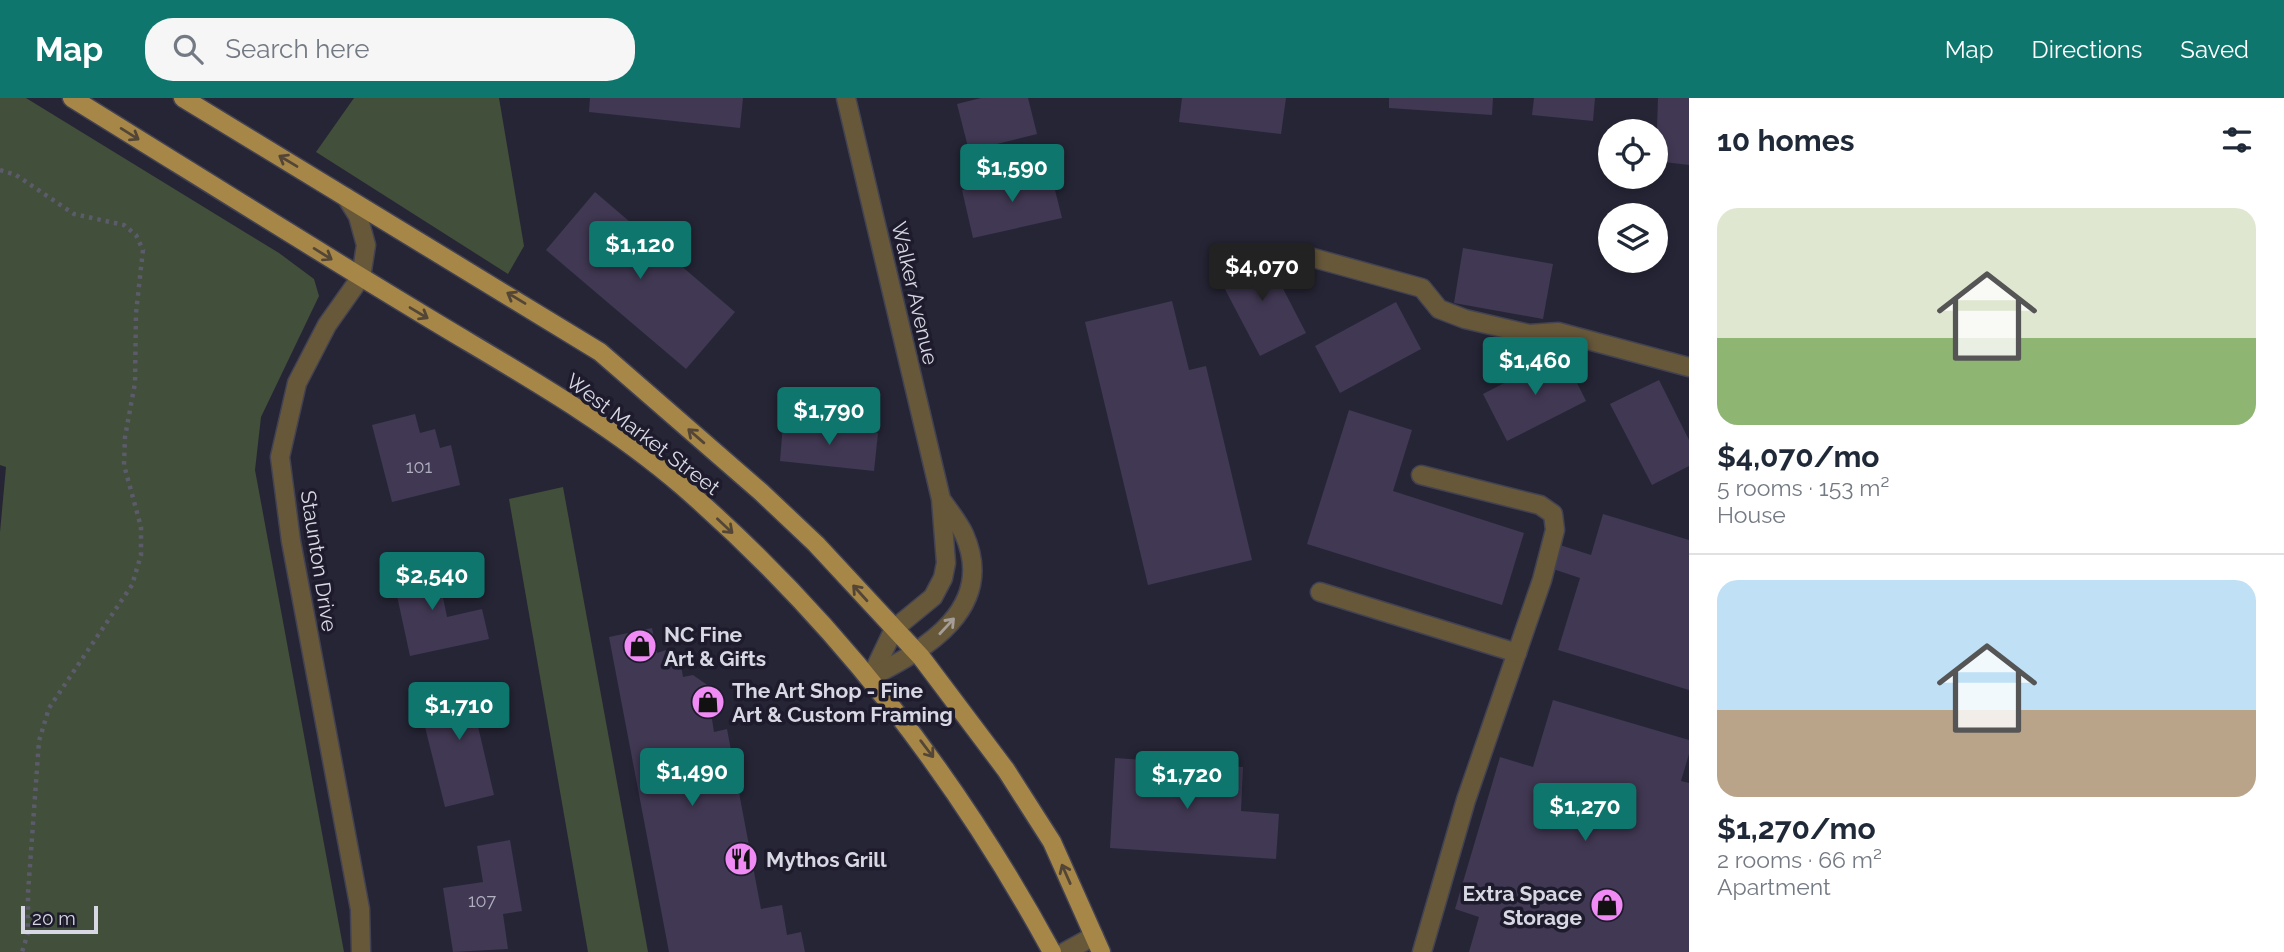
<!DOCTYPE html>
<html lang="en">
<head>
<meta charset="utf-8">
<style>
	:root { --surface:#fff; --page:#f6f6f7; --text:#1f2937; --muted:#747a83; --line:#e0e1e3; --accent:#0f766e }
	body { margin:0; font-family:Raleway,sans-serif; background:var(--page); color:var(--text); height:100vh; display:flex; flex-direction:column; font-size:26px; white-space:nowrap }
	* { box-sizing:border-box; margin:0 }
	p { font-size:23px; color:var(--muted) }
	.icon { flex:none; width:38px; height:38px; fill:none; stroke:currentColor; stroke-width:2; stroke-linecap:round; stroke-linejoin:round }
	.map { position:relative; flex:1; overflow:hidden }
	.panel { display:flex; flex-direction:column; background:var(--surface); width:595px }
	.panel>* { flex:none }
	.fabs { position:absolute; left:1598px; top:21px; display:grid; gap:14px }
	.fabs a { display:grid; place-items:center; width:70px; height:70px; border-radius:50%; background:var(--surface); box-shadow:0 4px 10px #0003; font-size:35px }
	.scale { position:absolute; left:21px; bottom:18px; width:77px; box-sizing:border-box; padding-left:7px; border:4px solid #d8d8e4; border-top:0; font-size:19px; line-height:24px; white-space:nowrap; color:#d8d8e4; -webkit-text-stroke:5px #1d1b2c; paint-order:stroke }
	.price { position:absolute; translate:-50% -60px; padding:0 16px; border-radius:7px; background:var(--accent); color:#fff; font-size:23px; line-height:46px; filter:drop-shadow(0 2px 4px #0008) }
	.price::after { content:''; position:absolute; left:50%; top:42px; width:21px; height:16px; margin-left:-10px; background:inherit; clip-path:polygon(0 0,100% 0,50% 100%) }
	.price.active { background:#222; color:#fff }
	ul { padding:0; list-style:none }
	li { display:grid; align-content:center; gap:14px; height:371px; padding:0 28px }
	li+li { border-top:2px solid var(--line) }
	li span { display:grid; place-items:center; height:217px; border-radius:21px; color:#555 }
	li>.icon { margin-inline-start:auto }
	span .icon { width:126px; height:126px; fill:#fffc; stroke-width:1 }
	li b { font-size:30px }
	h2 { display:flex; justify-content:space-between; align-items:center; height:84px; padding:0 28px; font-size:30px }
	header { display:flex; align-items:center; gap:42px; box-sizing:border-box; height:98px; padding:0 35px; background:var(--accent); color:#fff }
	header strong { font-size:33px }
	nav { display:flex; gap:38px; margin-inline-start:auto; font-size:24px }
	.search { width:490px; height:63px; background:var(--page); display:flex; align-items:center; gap:18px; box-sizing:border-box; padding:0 24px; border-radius:28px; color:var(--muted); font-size:26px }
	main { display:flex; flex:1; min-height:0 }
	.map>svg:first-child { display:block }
	.green { fill:#424f3a }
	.building { fill:#413853 }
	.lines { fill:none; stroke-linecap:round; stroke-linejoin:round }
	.minor-casing { stroke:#424252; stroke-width:21 }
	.major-casing { stroke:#424252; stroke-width:21 }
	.path { stroke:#5c5b6b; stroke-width:4.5; stroke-dasharray:3.5 5; stroke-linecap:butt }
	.minor { stroke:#67583a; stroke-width:18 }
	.major { stroke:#a78747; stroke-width:18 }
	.oneway { stroke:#544637 }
	.oneway2 { stroke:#a59e98 }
	.labels { text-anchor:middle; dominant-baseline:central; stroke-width:7; stroke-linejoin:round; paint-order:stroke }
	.number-label { font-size:18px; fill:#b2b0c0 }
	.street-label { font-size:21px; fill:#d8d8e4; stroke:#1d1b2c }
	.poi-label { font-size:21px; font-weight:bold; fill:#d8d8e4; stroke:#1d1b2c; text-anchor:start }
</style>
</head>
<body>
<header>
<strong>Map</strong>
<div class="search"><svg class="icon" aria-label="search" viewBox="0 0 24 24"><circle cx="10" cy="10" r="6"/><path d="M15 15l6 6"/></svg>Search here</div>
<nav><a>Map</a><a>Directions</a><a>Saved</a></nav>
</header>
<main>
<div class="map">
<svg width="1689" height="854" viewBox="0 0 1689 854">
	<rect width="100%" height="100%" fill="#262536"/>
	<g class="green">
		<polygon points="0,0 26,0 279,155 314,181 319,198 261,319 255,372 344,854 0,854 0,434 6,369 0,367"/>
		<polygon points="354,0 499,0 524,148 508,176 316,54"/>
		<polygon points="563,389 648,854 588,854 509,401"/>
	</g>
	<g class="building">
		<polygon points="590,0 743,0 740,30 589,14"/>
		<polygon points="981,0 1028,0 1037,36 969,53 957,6"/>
		<polygon points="1182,0 1286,0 1281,36 1179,24"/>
		<polygon points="1389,0 1493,0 1492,17 1389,10"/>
		<polygon points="1534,0 1595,0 1593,23 1532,17"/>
		<polygon points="1658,0 1689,0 1689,67 1656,63"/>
		<polygon points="1050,72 1062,120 973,140 962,92"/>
		<polygon points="595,94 735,214 686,271 546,152"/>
		<polygon points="1463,150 1553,166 1543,221 1454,205"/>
		<polygon points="1263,152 1306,235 1260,258 1217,176"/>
		<polygon points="1172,203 1189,272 1206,268 1252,462 1148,487 1085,224"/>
		<polygon points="1396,204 1421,251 1340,295 1315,248"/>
		<polygon points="1562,255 1586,303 1507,343 1483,296"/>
		<polygon points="1659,282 1689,342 1689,368 1652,387 1610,306"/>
		<polygon points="1349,312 1412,332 1393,393 1524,435 1502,507 1307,446"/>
		<polygon points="415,316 420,335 435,331 440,350 451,347 460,387 392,404 372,327"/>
		<polygon points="783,326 878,335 874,373 780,363"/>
		<polygon points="1603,416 1689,442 1689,592 1558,552 1580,480 1553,471 1560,447 1591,457"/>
		<polygon points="435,461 447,519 482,511 489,541 410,558 391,470"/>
		<polygon points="652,530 657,555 666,552 680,561 683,579 693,577 723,598 711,615 714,634 727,631 761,811 782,807 787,837 801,834 805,854 669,854 609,539"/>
		<polygon points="487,584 496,620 477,624 494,697 445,709 418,601"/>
		<polygon points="1553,602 1689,642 1689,656 1681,683 1689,685 1689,854 1469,854 1479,819 1455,811 1500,659 1533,669"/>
		<polygon points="1115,660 1243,669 1241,713 1279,716 1276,761 1110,750"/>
		<polygon points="510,742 522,813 503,816 508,851 453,854 443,790 483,784 477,748"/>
	</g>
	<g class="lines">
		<defs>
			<g id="minor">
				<polyline points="846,0 941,401 946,465 943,480 933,499 894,531 871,579"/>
				<polyline points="346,99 358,118 366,147 361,179 327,227 297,285 280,359 291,443 360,811 361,854"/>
				<polyline points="1310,159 1422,190 1439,211 1465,221 1529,236 1558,234 1689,269"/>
				<polyline points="1421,377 1540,407 1553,416 1555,432 1542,482 1466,702 1422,854"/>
				<polyline points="1320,494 1517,555"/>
				<path d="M871,579c55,-28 126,-69 93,-143 -5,-11 -14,-22 -21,-32"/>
				<polyline points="1065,854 1094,838"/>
			</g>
			<g id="major">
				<path d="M72,0c115,71 229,143 345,213 90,55 185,106 265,175 154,134 273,288 370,466"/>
				<polyline points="183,0 600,254 761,394 816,446 921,559 1006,672 1052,744 1101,854"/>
			</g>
		</defs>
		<use href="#minor" class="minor-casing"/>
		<use href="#major" class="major-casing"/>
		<polyline class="path" points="0,72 16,77 74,116 124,127 136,137 143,152 136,215 135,285 125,339 124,367 141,429 141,457 132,487 49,610 39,643 28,795 28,835 22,854"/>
		<use href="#minor" class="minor"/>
		<use href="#major" class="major"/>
	</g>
	<defs><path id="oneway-shaft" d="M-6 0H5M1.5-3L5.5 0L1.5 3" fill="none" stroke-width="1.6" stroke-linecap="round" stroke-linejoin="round" transform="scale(1.75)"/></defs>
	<g class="oneway">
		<use href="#oneway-shaft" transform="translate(130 36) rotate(32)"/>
		<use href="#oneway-shaft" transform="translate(288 63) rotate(-149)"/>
		<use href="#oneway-shaft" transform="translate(323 156) rotate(32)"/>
		<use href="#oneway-shaft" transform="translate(516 200) rotate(-149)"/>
		<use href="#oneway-shaft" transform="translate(419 215) rotate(31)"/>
		<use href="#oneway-shaft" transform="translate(696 338) rotate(-139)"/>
		<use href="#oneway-shaft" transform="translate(725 428) rotate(43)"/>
		<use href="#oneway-shaft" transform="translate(860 495) rotate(-132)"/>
		<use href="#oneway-shaft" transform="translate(927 651) rotate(53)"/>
		<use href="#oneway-shaft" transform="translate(1066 776) rotate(-114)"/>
	</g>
	<use class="oneway2" href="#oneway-shaft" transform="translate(947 528) rotate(-47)"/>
	<defs>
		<symbol id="shop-disc" viewBox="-11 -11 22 22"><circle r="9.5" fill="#f08bf5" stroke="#1d1b2c"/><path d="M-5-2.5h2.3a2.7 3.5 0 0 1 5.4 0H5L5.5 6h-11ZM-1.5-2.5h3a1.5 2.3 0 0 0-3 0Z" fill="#111"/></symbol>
		<symbol id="restaurant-disc" viewBox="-11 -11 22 22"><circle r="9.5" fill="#f08bf5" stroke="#1d1b2c"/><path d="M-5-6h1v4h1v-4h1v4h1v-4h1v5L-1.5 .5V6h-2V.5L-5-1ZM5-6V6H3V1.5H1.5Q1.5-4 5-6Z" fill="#111"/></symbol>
	</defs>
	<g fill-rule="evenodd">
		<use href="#shop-disc" x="621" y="529" width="38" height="38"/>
		<use href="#shop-disc" x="689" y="585" width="38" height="38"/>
		<use href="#restaurant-disc" x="722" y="742" width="38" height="38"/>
		<use href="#shop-disc" x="1588" y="788" width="38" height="38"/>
	</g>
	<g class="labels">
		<g class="number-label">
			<text x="419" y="368">101</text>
			<text x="482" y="802">107</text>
		</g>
		<g class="street-label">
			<text transform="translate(915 195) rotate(77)">Walker Avenue</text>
			<text transform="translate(643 336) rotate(37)">West Market Street</text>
			<text transform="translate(319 463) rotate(81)">Staunton Drive</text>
		</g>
		<g class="poi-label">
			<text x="664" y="536">NC Fine<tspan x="664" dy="24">Art &amp; Gifts</tspan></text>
			<text x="732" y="592">The Art Shop - Fine<tspan x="732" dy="24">Art &amp; Custom Framing</tspan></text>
			<text x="766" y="761">Mythos Grill</text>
			<text x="1582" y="795" text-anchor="end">Extra Space<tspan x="1582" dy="24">Storage</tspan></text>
		</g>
	</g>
</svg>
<div class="fabs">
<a><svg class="icon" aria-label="locate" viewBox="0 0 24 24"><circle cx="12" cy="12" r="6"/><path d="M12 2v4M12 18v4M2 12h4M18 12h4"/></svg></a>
<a><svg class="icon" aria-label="layers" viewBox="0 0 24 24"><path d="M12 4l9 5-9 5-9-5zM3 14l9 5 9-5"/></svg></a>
</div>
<div class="scale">20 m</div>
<b class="price" style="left:1012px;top:106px">$1,590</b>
<b class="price" style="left:640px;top:183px">$1,120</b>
<b class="price active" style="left:1262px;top:205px">$4,070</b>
<b class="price" style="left:1535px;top:299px">$1,460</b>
<b class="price" style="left:829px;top:349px">$1,790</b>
<b class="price" style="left:432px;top:514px">$2,540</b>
<b class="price" style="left:459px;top:644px">$1,710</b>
<b class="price" style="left:692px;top:710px">$1,490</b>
<b class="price" style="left:1187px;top:713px">$1,720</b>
<b class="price" style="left:1585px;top:745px">$1,270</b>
</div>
<section class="panel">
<h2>10 homes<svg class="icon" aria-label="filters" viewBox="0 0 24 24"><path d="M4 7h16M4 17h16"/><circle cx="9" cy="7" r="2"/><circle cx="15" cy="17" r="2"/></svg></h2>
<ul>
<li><span style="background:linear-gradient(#dfe7d0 60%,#8fb573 0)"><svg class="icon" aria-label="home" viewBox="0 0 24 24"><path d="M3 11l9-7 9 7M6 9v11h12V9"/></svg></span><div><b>$4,070/mo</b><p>5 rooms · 153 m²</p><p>House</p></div></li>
<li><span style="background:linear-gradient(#bfe0f5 60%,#b9a48a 0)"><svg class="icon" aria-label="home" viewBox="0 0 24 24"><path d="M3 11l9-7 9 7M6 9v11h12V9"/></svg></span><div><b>$1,270/mo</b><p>2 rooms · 66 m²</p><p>Apartment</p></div></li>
</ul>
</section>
</main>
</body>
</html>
